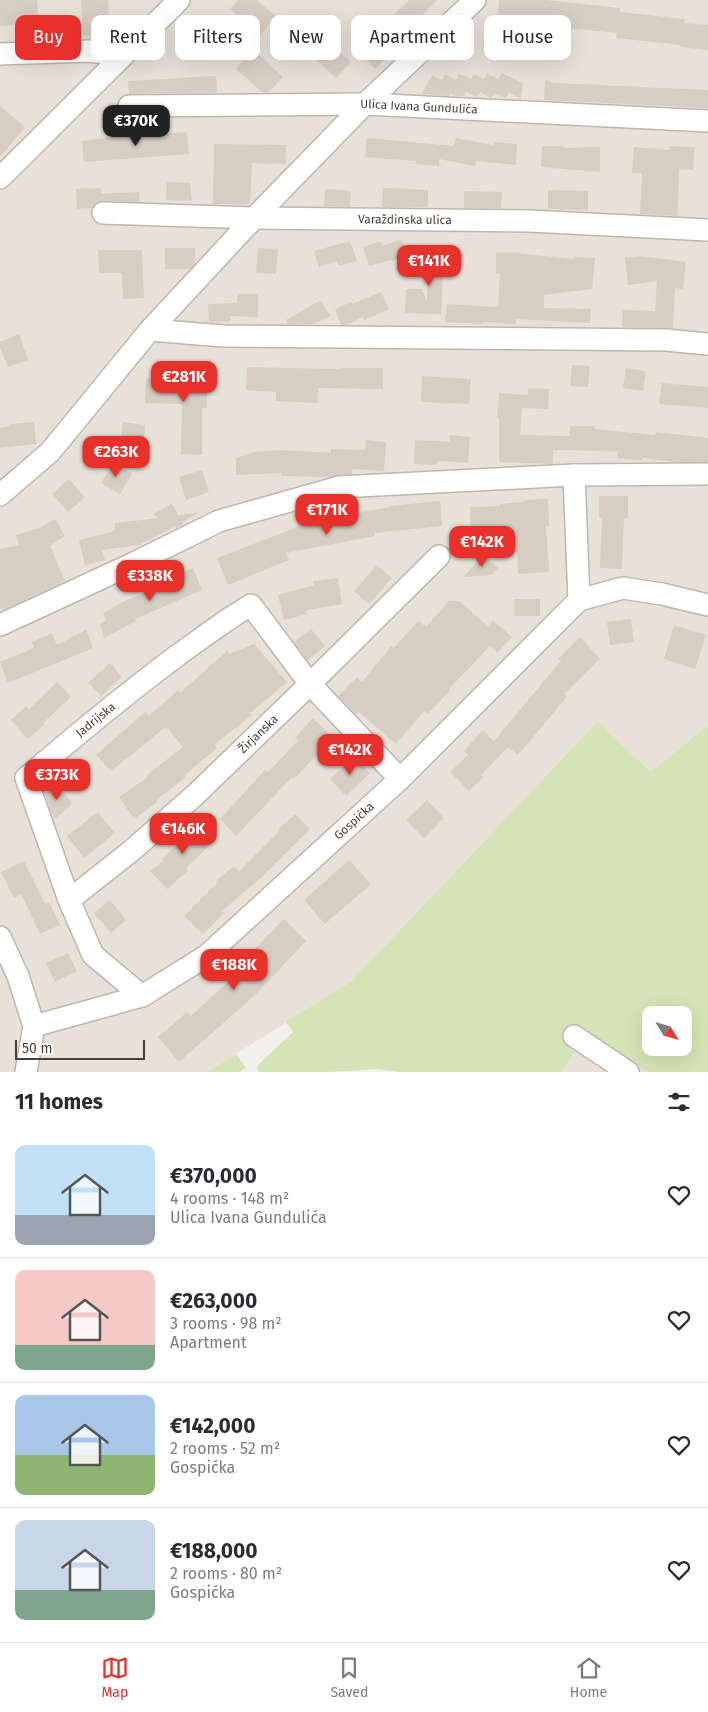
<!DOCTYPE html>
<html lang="en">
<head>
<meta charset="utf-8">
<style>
	:root { --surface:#fff; --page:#f2f2f3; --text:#2b2b33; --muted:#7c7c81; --line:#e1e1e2; --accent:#e9312b }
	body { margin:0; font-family:"Fira Sans",sans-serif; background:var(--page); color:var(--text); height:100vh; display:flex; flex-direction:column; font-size:19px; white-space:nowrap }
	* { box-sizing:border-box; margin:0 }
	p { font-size:16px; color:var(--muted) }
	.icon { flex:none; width:28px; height:28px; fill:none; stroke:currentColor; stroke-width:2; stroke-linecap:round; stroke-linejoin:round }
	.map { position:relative; height:1072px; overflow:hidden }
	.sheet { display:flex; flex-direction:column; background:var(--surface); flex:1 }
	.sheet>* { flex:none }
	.guide { position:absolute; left:15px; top:15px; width:679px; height:45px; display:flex; gap:10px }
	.needle { width:32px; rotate:127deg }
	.fabs { position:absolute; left:642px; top:1006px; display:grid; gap:10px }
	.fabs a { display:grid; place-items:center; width:50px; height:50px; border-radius:10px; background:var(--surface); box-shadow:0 5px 20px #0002; font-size:25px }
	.scale { position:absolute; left:15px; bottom:12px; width:130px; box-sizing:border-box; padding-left:5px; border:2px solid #473f38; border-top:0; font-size:14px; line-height:18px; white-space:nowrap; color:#473f38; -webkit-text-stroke:4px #fff; paint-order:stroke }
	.price { position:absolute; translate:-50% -42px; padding:0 11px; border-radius:10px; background:var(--accent); color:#fff; font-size:16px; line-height:32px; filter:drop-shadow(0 1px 2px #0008) }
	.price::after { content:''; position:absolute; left:50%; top:30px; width:15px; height:11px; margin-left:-8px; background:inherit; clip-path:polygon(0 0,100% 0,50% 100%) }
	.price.on { background:#222; color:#fff }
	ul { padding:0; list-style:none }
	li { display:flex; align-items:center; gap:15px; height:125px; padding:0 15px }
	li+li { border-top:1px solid var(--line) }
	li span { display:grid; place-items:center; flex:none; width:140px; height:100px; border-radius:10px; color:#555 }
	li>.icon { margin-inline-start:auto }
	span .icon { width:60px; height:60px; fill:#fffc; stroke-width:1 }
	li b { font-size:21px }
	h2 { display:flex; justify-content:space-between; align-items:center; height:60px; padding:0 15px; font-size:21px }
	.chip { padding:0 18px; border-radius:10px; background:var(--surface); box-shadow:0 5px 20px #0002; font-size:18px; line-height:45px }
	.chip.on { background:var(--accent); color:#fff }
	.tabs { display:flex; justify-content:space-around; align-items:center; height:70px; border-top:1px solid var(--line); background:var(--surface); font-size:14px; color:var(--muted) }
	.tabs a { display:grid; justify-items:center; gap:2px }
	.tabs .on { color:var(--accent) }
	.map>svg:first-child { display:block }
	.residential { fill:#e7e1d8 }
	.green { fill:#d5e4b6; fill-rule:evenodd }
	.building { fill:#d7cdc3 }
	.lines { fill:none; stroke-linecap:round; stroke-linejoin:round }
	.minor-casing { stroke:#beb6ad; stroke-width:24 }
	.minor { stroke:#fff; stroke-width:21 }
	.labels { text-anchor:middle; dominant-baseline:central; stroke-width:5; stroke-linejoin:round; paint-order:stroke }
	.street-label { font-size:12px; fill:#473f38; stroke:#fff }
</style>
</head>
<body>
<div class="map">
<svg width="708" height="1072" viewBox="0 0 708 1072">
	<rect width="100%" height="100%" fill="#f3efea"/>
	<g class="residential">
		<polygon points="0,0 708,0 708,725 651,772 597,722 352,981 207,1072 0,1072"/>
		<polygon points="586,1034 648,1072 562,1072"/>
	</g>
	<g class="green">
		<path d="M597,722l54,50 57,-47v347h-60l-62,-38 -24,38h-164l-20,-3 -49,3h-71l-1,-6 36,-34 -7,-10 66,-41zM651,1015h33v33h-33z"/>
		<polygon points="236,1054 246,1068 239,1072 207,1072"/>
	</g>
	<g class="building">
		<polygon points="0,0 37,0 39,24 0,26"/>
		<polygon points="81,0 108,0 109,18 102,19 103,36 83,36"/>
		<polygon points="238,0 256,0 276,16 261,34 230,9"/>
		<polygon points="409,0 437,0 408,30 394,15"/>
		<polygon points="499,0 546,0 620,8 620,12 685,19 684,23 708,25 708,50 680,47 681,45 616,38 617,33 497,21"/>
		<polygon points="216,20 224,45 213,49 208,44 202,25"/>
		<polygon points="394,28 406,41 375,69 363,56"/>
		<polygon points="322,36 351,62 336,78 308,52"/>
		<polygon points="250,52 256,52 283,77 269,92 262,92 236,69"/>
		<polygon points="487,73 498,79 502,73 523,83 521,99 509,92 506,98 494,93 491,98 480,92 477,97 466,92 464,96 456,96 450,93 449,96 422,94 432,75 442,80 445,74 456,80 459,74 471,79 474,74 484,79"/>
		<polygon points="216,76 217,92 129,94 128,81"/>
		<polygon points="545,79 553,83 708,90 708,108 544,100"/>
		<polygon points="0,106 25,127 0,157"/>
		<polygon points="187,132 189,154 84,162 82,141 120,136"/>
		<polygon points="367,138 454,146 456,138 494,145 494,142 517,144 516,165 476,161 475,166 439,159 439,166 416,164 416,161 365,157"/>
		<polygon points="214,144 286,145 286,164 252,163 250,204 213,204"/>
		<polygon points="542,146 563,146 563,148 600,147 600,172 541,167"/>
		<polygon points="669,146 695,147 693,170 679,169 678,216 640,214 642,173 632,173 634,147 669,150"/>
		<polygon points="167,182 190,183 192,201 166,200"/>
		<polygon points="101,188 101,194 139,192 140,202 103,201 97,202 92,208 77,209 76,189"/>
		<polygon points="383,188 428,190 428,207 382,207"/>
		<polygon points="325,189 351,191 350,207 324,206"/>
		<polygon points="548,190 588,191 588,210 548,209"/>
		<polygon points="464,191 502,192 501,208 464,208"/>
		<polygon points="401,239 407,255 392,261 391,260 369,266 363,247 380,241 382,246"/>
		<polygon points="350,241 357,261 339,266 337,261 319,267 314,251"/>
		<polygon points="165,248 195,248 195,263 190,269 165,269"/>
		<polygon points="258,248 278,249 276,274 256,273"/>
		<polygon points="98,250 142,250 144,298 123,299 122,273 99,273"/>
		<polygon points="428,251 448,251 447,273 443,273 441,314 405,313 406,289 422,289 427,302"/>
		<polygon points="496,253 516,253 574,259 574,257 595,258 592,289 544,295 544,308 591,309 590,323 516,319 516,324 483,322 483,324 445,322 447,304 498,307 500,274 496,274"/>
		<polygon points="641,256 686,262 683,289 675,288 673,328 622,327 623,310 655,311 657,281 628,285 625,258"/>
		<polygon points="381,292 389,309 364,320 363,317 346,325 341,325 335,309 351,302 352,304"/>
		<polygon points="238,294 258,294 258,317 230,316 230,321 209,322 208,304 237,303"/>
		<polygon points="321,300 330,316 314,324 288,324 286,320"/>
		<polygon points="19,334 28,360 8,367 0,348 0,342"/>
		<polygon points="188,364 207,364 207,408 202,408 202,455 181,454 182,404 145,403 146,378 188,379"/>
		<polygon points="572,365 590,366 588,387 570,386"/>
		<polygon points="247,367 339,369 339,368 383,368 383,389 318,388 318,403 276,401 276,392 246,390"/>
		<polygon points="626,368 646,371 643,391 623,388"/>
		<polygon points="422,376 471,379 469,404 421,402"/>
		<polygon points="662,383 708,387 708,408 659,404"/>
		<polygon points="528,389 549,389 548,409 522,408 520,435 570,436 570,426 595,426 595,429 655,435 656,432 708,438 708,462 675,462 642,458 642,460 617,458 618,451 553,450 553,464 499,462 499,418 497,417 499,393 528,395"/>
		<polygon points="34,422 36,444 0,448 0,428 11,426 11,424"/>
		<polygon points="123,422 145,425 143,449 120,446"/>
		<polygon points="450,435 470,437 468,463 437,461 437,465 414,464 415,440 450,442"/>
		<polygon points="366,440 386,442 384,471 352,469 352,474 330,477 281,476 281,473 236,475 236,458 254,452 282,450 331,453 331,449 365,450"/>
		<polygon points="113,463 132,474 120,494 101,483"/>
		<polygon points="202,470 209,492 186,500 179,477"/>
		<polygon points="69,479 85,497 68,512 52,494"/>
		<polygon points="599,496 628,496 628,518 624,518 622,569 600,568 602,518 599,518"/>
		<polygon points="548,499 549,526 546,526 549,572 518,574 516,533 471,535 470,507 500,506 500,504 524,502 524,500"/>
		<polygon points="440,501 442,526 374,533 375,536 286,553 289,560 228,585 217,558 298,527 297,522 331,515 331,518 390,507 390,506"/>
		<polygon points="172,504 178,515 196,513 197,514 182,522 183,525 176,528 174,527 138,545 102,550 105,560 85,565 79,540 115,531 115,523 159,518 153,514"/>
		<polygon points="55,519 65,536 50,546 65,581 6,609 0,609 0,549 19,545 16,535 40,528"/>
		<polygon points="484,555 498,568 491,575 463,577"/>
		<polygon points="377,565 392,578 369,604 354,591"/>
		<polygon points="193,568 202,590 135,619 136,621 104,638 100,623 106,620 103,613 125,601 174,582 171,578"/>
		<polygon points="338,578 342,604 306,610 307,614 284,620 278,595 314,585 314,581"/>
		<rect x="514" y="599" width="26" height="17"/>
		<polygon points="449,601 459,601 488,626 493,620 512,637 497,653 490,646 449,689 450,690 428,714 424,711 396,744 359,712 356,714 338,696 357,677 362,682 391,646 394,648 418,621 426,627"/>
		<polygon points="631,619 634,642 610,645 607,622"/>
		<polygon points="674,625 706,635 695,669 664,659"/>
		<polygon points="311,629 325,646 308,660 294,642"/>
		<polygon points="86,630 93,648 8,683 0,662 34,648 32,642 52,633 57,645"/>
		<polygon points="580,637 600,659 564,694 567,697 518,755 508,747 481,775 484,777 469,791 450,772 468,755 464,751 483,730 494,741 561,661 558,659"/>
		<polygon points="254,644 287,682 250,713 252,715 214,745 217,748 185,775 186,777 156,800 157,802 134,819 119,797 148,777 147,775 183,747 166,727 111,771 96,755 145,712 149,716 178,690 180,693 228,650 229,654"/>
		<polygon points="110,663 122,677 101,696 88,683"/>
		<polygon points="57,682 71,697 43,723 44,725 28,739 11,720 26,706 29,709"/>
		<polygon points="313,718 333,738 294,779 292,777 236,836 220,819 265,770 268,772 298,741 295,738"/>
		<polygon points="354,757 370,773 346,796 330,779"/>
		<polygon points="57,784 72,804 55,819 52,814 45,794"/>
		<polygon points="427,800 444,818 424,838 406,820"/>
		<polygon points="98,812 115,833 84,858 67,836"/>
		<polygon points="295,814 310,829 262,877 222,911 224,913 203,934 184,916 217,883 216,881 234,866 239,871 280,830 279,829"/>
		<polygon points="200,821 217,838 186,868 188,871 167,889 150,871 164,861 162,859"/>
		<polygon points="349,860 371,884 325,924 304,900"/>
		<polygon points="24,861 45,904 49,902 60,925 40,934 21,894 14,898 1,872"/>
		<polygon points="110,900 126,920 111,933 94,913"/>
		<polygon points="284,919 306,941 254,996 179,1062 158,1037 187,1012 191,1016 236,974 233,971"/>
		<polygon points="68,953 77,971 55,982 46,963"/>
	</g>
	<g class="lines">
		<defs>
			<g id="minor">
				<polyline points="0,54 89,51 123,55"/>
				<path id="s1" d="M129,106l236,-2 343,17"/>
				<polyline points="0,178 179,0"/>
				<path id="s2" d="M103,213l151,5 275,3 179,9"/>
				<polyline points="150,330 223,336 666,340 708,344"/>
				<polyline points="574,475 579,600"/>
				<polyline points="0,495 50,452 150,330 254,218 365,104 475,0"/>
				<polyline points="0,625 132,564 219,521 339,487 574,475 706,474"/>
				<path id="s3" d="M69,900l61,-48 64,-56 116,-112 129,-128"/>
				<polyline points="0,937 18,976 34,1026 26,1072"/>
				<path id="s4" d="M142,996l-49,-41 -24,-55 -43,-122c49,-42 100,-84 152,-123 24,-17 47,-35 73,-50l59,79 90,95"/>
				<path id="s5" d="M34,1026l108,-30 64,-40 194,-177 179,-179 44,-12 39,6 46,11"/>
				<polyline points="574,1036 628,1072"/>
			</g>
		</defs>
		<use href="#minor" class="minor-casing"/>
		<use href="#minor" class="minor"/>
	</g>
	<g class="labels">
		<g class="street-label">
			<text stroke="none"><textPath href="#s1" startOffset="290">Ulica Ivana Gundulića</textPath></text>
			<text stroke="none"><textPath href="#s2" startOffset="302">Varaždinska ulica</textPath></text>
			<text stroke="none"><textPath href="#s4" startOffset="344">Jadrijska</textPath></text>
			<text stroke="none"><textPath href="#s3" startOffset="252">Žirjanska</textPath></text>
			<text stroke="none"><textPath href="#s5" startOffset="388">Gospićka</textPath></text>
		</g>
	</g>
</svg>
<div class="fabs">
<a><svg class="needle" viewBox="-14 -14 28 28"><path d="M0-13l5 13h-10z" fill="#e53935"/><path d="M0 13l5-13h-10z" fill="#7c7c81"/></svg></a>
</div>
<div class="scale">50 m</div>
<b class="price on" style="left:136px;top:147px">€370K</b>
<b class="price" style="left:429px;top:287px">€141K</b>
<b class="price" style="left:184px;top:403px">€281K</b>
<b class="price" style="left:116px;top:478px">€263K</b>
<b class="price" style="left:327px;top:536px">€171K</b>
<b class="price" style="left:482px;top:568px">€142K</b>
<b class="price" style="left:150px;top:602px">€338K</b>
<b class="price" style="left:350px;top:776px">€142K</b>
<b class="price" style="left:57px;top:801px">€373K</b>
<b class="price" style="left:183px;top:855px">€146K</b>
<b class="price" style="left:234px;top:991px">€188K</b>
<div class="guide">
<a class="chip on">Buy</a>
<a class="chip">Rent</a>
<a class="chip">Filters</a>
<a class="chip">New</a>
<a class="chip">Apartment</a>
<a class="chip">House</a>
</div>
</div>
<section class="sheet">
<h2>11 homes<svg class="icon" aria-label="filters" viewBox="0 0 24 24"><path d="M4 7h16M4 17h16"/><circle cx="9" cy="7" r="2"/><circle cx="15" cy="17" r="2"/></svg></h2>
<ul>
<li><span style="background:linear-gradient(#bfe0f5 70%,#9aa5b1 0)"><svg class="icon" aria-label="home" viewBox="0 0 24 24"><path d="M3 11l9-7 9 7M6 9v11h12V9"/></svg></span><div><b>€370,000</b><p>4 rooms · 148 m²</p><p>Ulica Ivana Gundulića</p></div><svg class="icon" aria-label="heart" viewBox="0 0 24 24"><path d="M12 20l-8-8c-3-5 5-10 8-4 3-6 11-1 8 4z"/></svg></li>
<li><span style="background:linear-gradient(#f6c9c9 75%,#7fa58c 0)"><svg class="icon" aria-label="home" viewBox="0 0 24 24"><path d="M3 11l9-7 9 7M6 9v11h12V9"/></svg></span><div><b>€263,000</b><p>3 rooms · 98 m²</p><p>Apartment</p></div><svg class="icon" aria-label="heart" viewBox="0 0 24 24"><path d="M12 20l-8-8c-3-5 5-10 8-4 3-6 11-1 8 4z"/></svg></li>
<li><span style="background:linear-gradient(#a9c7e8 60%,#8fb573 0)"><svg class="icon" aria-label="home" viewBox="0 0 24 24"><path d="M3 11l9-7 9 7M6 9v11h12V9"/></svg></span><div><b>€142,000</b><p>2 rooms · 52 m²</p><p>Gospićka</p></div><svg class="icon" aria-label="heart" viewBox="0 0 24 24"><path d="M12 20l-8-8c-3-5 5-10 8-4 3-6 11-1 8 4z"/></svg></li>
<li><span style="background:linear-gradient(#c9d6e8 70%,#7fa58c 0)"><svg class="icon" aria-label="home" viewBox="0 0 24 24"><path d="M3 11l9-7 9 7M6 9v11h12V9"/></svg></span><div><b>€188,000</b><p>2 rooms · 80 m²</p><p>Gospićka</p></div><svg class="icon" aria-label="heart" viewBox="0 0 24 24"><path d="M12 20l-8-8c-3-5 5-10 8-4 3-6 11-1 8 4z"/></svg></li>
</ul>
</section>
<nav class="tabs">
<a class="on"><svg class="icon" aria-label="map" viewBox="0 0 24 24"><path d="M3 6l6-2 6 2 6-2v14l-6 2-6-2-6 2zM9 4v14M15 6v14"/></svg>Map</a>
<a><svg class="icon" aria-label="saved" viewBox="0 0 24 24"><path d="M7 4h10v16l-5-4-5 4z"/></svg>Saved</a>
<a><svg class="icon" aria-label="home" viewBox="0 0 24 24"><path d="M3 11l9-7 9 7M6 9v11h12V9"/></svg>Home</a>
</nav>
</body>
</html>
